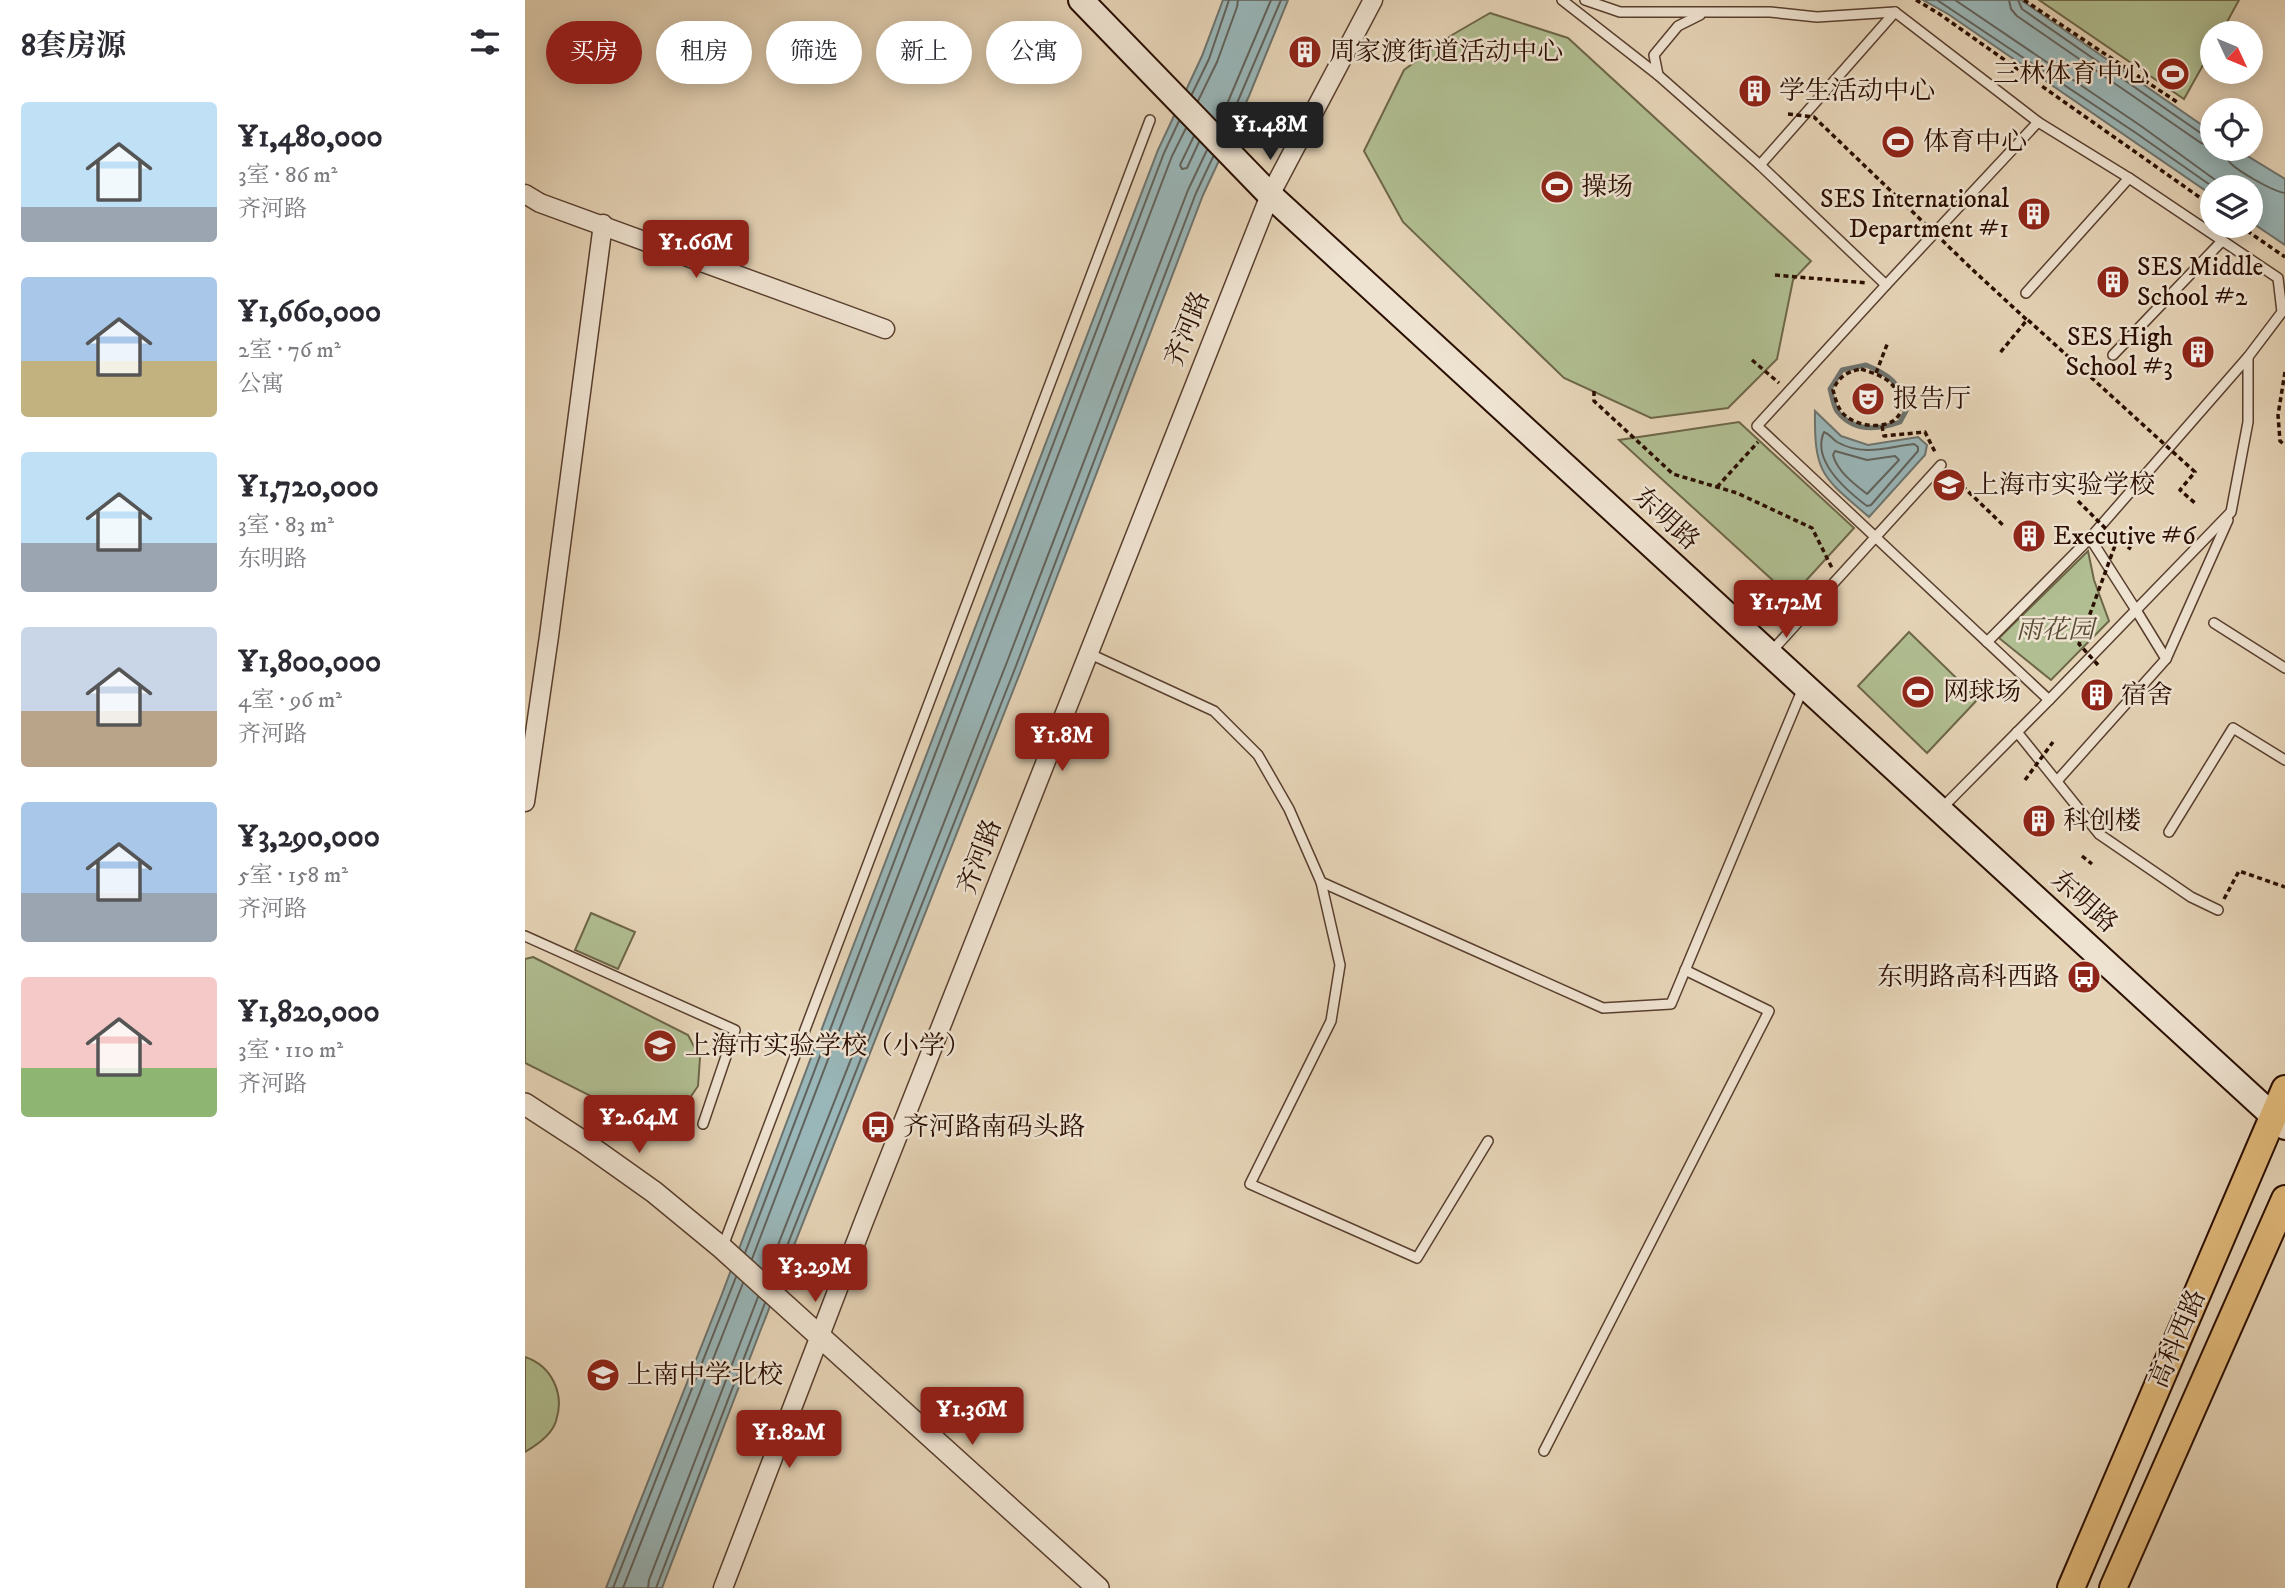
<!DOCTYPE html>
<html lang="zh">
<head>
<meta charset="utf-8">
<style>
	:root { --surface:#fff; --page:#f2f2f3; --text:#2b2b33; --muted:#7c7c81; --accent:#8f2418 }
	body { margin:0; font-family:"IM FELL DW Pica","Noto Serif SC",serif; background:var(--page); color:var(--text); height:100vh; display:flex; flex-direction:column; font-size:26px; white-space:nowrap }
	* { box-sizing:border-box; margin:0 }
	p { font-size:23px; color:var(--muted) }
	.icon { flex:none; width:38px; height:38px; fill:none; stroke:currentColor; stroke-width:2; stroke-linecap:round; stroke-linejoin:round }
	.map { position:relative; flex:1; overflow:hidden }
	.drawer { display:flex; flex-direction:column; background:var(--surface); width:525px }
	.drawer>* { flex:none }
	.top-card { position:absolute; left:21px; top:21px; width:665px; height:63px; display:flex; gap:14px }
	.needle { width:46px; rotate:134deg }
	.controls { position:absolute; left:1675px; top:21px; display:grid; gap:14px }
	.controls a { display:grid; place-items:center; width:63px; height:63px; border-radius:50%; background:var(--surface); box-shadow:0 4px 18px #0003; font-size:35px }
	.price { position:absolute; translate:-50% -60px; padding:0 16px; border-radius:7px; background:var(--accent); color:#fff; font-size:23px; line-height:46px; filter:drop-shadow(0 2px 4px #0008) }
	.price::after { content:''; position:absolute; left:50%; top:42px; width:21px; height:16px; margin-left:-10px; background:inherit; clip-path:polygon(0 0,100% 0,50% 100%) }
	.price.selected { background:#222; color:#fff }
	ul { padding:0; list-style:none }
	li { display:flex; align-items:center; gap:21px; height:175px; padding:0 21px }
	li span { display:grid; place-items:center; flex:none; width:196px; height:140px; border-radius:7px; color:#555 }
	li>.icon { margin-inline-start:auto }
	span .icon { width:84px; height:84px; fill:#fffc; stroke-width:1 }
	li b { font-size:30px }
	h2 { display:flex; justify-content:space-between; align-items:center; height:84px; padding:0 21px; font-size:30px }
	.tag { padding:0 24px; border-radius:32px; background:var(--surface); box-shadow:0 4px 18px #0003; font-size:24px; line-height:63px }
	.tag.selected { background:var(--accent); color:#fff }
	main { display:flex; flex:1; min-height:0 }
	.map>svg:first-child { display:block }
	.green { fill:#b0be91; stroke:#6d6648; stroke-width:2 }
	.water { fill:#99b6b8; stroke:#6d736e; stroke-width:2 }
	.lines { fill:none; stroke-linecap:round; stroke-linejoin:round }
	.shore { stroke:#62625c; stroke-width:2 }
	.stream { stroke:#6d736e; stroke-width:5 }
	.service-casing { stroke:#593f2e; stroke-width:12 }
	.minor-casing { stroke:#593f2e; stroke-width:21 }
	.tertiary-casing { stroke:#593f2e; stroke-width:24 }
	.secondary-casing { stroke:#2a0e00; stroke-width:28 }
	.primary-casing { stroke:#2a0e00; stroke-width:30 }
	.path { stroke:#2a0e00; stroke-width:3.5; stroke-dasharray:5 3.5; stroke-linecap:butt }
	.service { stroke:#eee2d0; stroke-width:9 }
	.minor { stroke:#eee2d0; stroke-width:18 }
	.tertiary { stroke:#eee2d0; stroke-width:21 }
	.secondary { stroke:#eee2d0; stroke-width:24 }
	.primary { stroke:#e2ba7b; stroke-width:26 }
	.path-bridge { stroke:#2a0e00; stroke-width:3.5; stroke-dasharray:5 3.5; stroke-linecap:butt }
	.labels { text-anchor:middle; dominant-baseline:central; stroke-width:5; stroke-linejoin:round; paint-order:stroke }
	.poi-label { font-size:26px; fill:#2a0e00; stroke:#eee2d0; text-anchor:start }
	.street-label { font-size:26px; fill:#2a0e00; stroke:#eee2d0 }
	.park-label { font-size:26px; font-style:italic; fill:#594c33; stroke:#eee2d0 }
</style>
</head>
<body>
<main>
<section class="drawer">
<h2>8套房源<svg class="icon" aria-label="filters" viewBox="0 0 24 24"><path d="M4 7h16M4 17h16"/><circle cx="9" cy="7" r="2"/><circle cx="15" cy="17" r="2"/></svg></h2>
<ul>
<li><span style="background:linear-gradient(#bfe0f5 75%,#9aa5b1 0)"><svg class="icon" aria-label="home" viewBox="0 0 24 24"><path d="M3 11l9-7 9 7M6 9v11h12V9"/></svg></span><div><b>¥1,480,000</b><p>3室 · 86 m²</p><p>齐河路</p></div></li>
<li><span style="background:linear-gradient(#a9c7e8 60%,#c2b280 0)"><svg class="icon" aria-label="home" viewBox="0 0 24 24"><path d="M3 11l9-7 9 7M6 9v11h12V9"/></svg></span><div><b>¥1,660,000</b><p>2室 · 76 m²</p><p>公寓</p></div></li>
<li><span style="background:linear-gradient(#bfe0f5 65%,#9aa5b1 0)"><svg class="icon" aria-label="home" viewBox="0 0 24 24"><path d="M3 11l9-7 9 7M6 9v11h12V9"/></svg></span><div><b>¥1,720,000</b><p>3室 · 83 m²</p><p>东明路</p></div></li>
<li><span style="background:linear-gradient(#c9d6e8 60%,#b9a48a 0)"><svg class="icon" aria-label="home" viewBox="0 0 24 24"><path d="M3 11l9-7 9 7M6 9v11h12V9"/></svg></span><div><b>¥1,800,000</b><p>4室 · 96 m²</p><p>齐河路</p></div></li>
<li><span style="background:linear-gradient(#a9c7e8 65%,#9aa5b1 0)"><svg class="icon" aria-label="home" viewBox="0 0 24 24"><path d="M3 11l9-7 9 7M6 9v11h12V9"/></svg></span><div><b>¥3,290,000</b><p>5室 · 158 m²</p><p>齐河路</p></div></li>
<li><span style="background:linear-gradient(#f6c9c9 65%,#8fb573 0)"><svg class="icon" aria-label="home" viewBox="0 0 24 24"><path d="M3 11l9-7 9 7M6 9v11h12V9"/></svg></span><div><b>¥1,820,000</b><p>3室 · 110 m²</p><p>齐河路</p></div></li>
</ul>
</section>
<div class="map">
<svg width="1760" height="1588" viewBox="0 0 1760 1588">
	<rect width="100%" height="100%" fill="#e5d3b6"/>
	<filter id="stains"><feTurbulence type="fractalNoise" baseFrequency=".00286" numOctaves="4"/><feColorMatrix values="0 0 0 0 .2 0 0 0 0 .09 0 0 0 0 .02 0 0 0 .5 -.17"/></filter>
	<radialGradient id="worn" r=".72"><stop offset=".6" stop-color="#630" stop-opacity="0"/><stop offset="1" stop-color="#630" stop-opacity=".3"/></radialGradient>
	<g class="green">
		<polygon points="1514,0 1714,0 1696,33 1687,33 1687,49 1659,99"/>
		<polygon points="965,13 1043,38 1286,261 1268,280 1252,359 1203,408 1126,418 1039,378 878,222 839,151 879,70 927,35"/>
		<polygon points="1214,422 1329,528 1266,597 1094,440"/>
		<polygon points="1563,551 1569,580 1584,621 1526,680 1474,638"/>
		<polygon points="1384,632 1453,699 1402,753 1333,686"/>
		<polygon points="66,913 110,932 93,969 50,950"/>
		<polygon points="8,957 163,1035 175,1058 173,1086 156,1111 123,1125 0,1063 0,959"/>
		<path d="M0,1357c27,9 40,37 31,64 -4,14 -19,24 -31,31z"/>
	</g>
	<g class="water">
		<polygon points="698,0 763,0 724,96 678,195 497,668 236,1329 137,1588 81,1588 197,1294 319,970 633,150 677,56"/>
		<polygon points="1398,0 1496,0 1687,132 1687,149 1711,149 1760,179 1760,245 1726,222 1726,187 1687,187 1687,195 1423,14"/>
		<path d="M1290,411l26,25 27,9 50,-8 9,8 -2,10 -56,62c-46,-40 -55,-42 -54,-106z"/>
	</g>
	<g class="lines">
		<g class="shore">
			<polyline points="1412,0 1611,133 1688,187"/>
			<polyline points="1430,0 1616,126 1700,187"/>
			<polyline points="1484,0 1486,9 1492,16 1676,143 1687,146"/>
			<polyline points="1493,0 1497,9 1680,136 1687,137"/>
			<polyline points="667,94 684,59 704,0"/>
			<polyline points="673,101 692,62 712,7 713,0"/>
			<polyline points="694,123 746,0"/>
			<polyline points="701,129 756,0"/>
			<polyline points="669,136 655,165 657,169 662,168 674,142"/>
			<path d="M1700,149c0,5 0,6 3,11 5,9 46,32 57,33"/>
			<path d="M1299,432c6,2 8,7 13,10 27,15 50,5 77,2l4,3v4l-47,54 -4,1c-20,-15 -56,-45 -43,-74z"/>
			<path d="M1310,451l32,9 28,-4 4,4 -32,34c-13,-10 -30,-23 -34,-39z"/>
			<polyline points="220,1253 639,153 654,121"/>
			<polyline points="227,1259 647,156 661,128"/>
			<polyline points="242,1273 482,662 663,190 682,150"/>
			<polyline points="249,1279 491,666 671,193 688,157"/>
			<polyline points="88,1588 211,1277"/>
			<polyline points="98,1588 218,1283"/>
			<polyline points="123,1588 124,1580 233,1297"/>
			<polyline points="131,1588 240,1303"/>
		</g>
		<path class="stream" d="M1341,365c24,10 34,18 41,44l-7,13c-22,8 -47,10 -63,-11 -4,-6 -5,-16 -7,-22l12,-19z"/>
		<defs>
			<g id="service">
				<polyline points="1037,0 1133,75 1235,165 1361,285 1232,426 1524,700 1611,610 1565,538 1723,357 1757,312 1753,278 1604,178 1513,122 1370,12 1292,17 1245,12 1095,12 1060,0"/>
				<polyline points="1133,75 1129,55 1153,26 1175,15"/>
				<polyline points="1235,165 1370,12"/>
				<polyline points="1361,285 1513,122"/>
				<polyline points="1501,293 1604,178"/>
				<polyline points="1588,355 1697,241"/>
				<polyline points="1689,623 1760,668"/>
				<polyline points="1462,642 1565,538"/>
				<polyline points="563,653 689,711 733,755 764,809 796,882 815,965 806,1021 725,1184 892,1258 963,1141"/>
				<polyline points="1245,653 1416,465"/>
				<polyline points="1641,659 1703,520"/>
				<polyline points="1492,732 1574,834 1666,897 1693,910"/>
				<polyline points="1532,781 1641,659 1611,610 1706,512 1723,422 1723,357"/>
				<polyline points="1416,809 1524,700"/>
				<polyline points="1644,832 1708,728 1760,760"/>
				<polyline points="796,882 1078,1008 1146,1004 1278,688"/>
				<polyline points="0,936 210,1030 178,1124"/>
				<polyline points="198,1246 625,120"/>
				<polyline points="1019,1451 1244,1011 1160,970"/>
			</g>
			<g id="minor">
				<polyline points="0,194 15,203 360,329"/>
				<polyline points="0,802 24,636 78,224"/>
				<polyline points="198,1588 339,1221 745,195 848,0"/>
			</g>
			<polyline id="tertiary" points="0,1104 60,1143 129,1192 197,1248 573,1588"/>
			<polyline id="secondary" points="556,0 745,195 1760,1127"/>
			<g id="primary">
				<polyline points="1546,1588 1760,1089"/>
				<polyline points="1588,1588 1760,1199"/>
			</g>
		</defs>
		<use href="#service" class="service-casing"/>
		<use href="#minor" class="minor-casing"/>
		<use href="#tertiary" class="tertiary-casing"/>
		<use href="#secondary" class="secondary-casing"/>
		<use href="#primary" class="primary-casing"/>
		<g class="path">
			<polyline points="1391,0 1413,13 1687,206"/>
			<polyline points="1499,0 1652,102"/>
			<polyline points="1715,226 1760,257"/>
			<polyline points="1250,275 1342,283"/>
			<polyline points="1227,360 1254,383"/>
			<path d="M1336,369c25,8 36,13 42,39 -3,5 -5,10 -10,13 -14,9 -42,4 -52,-10 -4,-5 -6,-14 -8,-21 6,-13 13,-18 28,-21z"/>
			<polyline points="1760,372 1753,415 1755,441 1760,445"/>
			<polyline points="1351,373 1363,342"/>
			<polyline points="1069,391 1069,401 1148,474 1212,493 1287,528 1307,568"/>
			<polyline points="1357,426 1359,436 1400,432 1411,454"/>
			<polyline points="1425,474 1479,526"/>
			<polyline points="1192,487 1233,442"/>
			<polyline points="1557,856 1567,864"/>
			<polyline points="1699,899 1714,871 1760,887"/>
		</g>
		<use href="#service" class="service"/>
		<use href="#minor" class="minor"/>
		<use href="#tertiary" class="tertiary"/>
		<use href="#secondary" class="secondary"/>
		<use href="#primary" class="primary"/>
		<g class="path-bridge">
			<polyline points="1263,114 1289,117 1450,272 1502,320 1474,354"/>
			<polyline points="1503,320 1670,472 1655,490 1671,504"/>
			<polyline points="1553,501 1592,540 1606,549"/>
			<polyline points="1573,665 1554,644 1592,540"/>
			<polyline points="1500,780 1528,742"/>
		</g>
	</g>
	<defs>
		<symbol id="building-disc" viewBox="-11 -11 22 22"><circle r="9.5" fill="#8f2418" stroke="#eee2d0"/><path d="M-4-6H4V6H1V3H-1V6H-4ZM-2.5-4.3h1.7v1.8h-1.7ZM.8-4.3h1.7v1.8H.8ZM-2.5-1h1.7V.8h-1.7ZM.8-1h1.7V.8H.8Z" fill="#fff"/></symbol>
		<symbol id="stadium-disc" viewBox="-11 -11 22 22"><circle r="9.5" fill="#8f2418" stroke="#eee2d0"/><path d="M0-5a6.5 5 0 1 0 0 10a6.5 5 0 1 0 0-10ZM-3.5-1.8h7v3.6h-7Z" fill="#fff"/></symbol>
		<symbol id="theatre-disc" viewBox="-11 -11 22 22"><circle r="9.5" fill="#8f2418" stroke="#eee2d0"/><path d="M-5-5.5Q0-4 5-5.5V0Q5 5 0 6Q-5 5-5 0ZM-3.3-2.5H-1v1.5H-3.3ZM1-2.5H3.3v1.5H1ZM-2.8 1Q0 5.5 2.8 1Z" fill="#fff"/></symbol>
		<symbol id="school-disc" viewBox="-11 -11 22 22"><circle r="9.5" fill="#8f2418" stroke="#eee2d0"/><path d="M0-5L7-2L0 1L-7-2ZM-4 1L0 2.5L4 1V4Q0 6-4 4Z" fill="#fff"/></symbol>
		<symbol id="bus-disc" viewBox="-11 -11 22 22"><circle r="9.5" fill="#8f2418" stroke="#eee2d0"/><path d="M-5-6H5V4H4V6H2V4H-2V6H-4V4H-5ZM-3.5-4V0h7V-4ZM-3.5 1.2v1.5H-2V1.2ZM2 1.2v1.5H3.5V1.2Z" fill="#fff"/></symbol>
	</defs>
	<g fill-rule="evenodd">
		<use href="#building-disc" x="761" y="33" width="38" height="38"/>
		<use href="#stadium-disc" x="1629" y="55" width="38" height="38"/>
		<use href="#building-disc" x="1211" y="72" width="38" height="38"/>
		<use href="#stadium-disc" x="1354" y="123" width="38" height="38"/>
		<use href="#stadium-disc" x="1013" y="168" width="38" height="38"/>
		<use href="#building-disc" x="1490" y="195" width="38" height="38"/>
		<use href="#building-disc" x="1569" y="263" width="38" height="38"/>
		<use href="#building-disc" x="1654" y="333" width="38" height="38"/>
		<use href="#theatre-disc" x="1324" y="380" width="38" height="38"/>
		<use href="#school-disc" x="1405" y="466" width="38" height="38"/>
		<use href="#building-disc" x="1485" y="517" width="38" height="38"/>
		<use href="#stadium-disc" x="1374" y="673" width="38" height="38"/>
		<use href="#building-disc" x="1553" y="676" width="38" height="38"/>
		<use href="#building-disc" x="1495" y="802" width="38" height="38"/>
		<use href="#bus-disc" x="1540" y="958" width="38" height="38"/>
		<use href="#school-disc" x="116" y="1027" width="38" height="38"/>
		<use href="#bus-disc" x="334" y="1108" width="38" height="38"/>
		<use href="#school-disc" x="59" y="1356" width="38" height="38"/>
	</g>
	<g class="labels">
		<g class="poi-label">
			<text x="804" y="52">周家渡街道活动中心</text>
			<text x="1624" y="74" text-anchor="end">三林体育中心</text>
			<text x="1254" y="91">学生活动中心</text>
			<text x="1398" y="142">体育中心</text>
			<text x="1056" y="187">操场</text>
			<text x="1484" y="199" text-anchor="end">SES International<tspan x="1484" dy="30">Department #1</tspan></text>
			<text x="1612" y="267">SES Middle<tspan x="1612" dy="30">School #2</tspan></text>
			<text x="1648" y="337" text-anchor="end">SES High<tspan x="1648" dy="30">School #3</tspan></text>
			<text x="1368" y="399">报告厅</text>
			<text x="1448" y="485">上海市实验学校</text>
			<text x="1528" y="536">Executive #6</text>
			<text x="1418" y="692">网球场</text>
			<text x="1596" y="695">宿舍</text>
			<text x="1538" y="821">科创楼</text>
			<text x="1534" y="977" text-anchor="end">东明路高科西路</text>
			<text x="160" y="1046">上海市实验学校（小学）</text>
			<text x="378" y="1127">齐河路南码头路</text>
			<text x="102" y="1375">上南中学北校</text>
		</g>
		<g class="street-label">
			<text transform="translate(663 329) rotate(-68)">齐河路</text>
			<text transform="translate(1141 519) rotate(43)">东明路</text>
			<text transform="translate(455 857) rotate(-69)">齐河路</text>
			<text transform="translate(1559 902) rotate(42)">东明路</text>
			<text transform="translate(1653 1339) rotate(-67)">高科西路</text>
		</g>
		<g class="park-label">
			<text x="1530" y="630">雨花园</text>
		</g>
	</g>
	<rect width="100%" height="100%" filter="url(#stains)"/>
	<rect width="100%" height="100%" fill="url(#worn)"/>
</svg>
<div class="controls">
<a><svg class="needle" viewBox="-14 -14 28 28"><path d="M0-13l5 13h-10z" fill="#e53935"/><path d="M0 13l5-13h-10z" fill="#7c7c81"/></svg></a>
<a><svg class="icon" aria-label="locate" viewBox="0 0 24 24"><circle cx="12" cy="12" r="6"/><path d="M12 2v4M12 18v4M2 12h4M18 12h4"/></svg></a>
<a><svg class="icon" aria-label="layers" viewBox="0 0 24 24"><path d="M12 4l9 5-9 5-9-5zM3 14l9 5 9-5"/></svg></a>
</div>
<b class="price selected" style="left:745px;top:162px">¥1.48M</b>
<b class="price" style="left:171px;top:280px">¥1.66M</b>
<b class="price" style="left:1261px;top:640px">¥1.72M</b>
<b class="price" style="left:537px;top:773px">¥1.8M</b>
<b class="price" style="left:114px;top:1155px">¥2.64M</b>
<b class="price" style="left:290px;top:1304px">¥3.29M</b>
<b class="price" style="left:447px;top:1447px">¥1.36M</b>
<b class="price" style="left:264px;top:1470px">¥1.82M</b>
<div class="top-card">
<a class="tag selected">买房</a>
<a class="tag">租房</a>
<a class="tag">筛选</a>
<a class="tag">新上</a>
<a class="tag">公寓</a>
</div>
</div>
</main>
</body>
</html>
